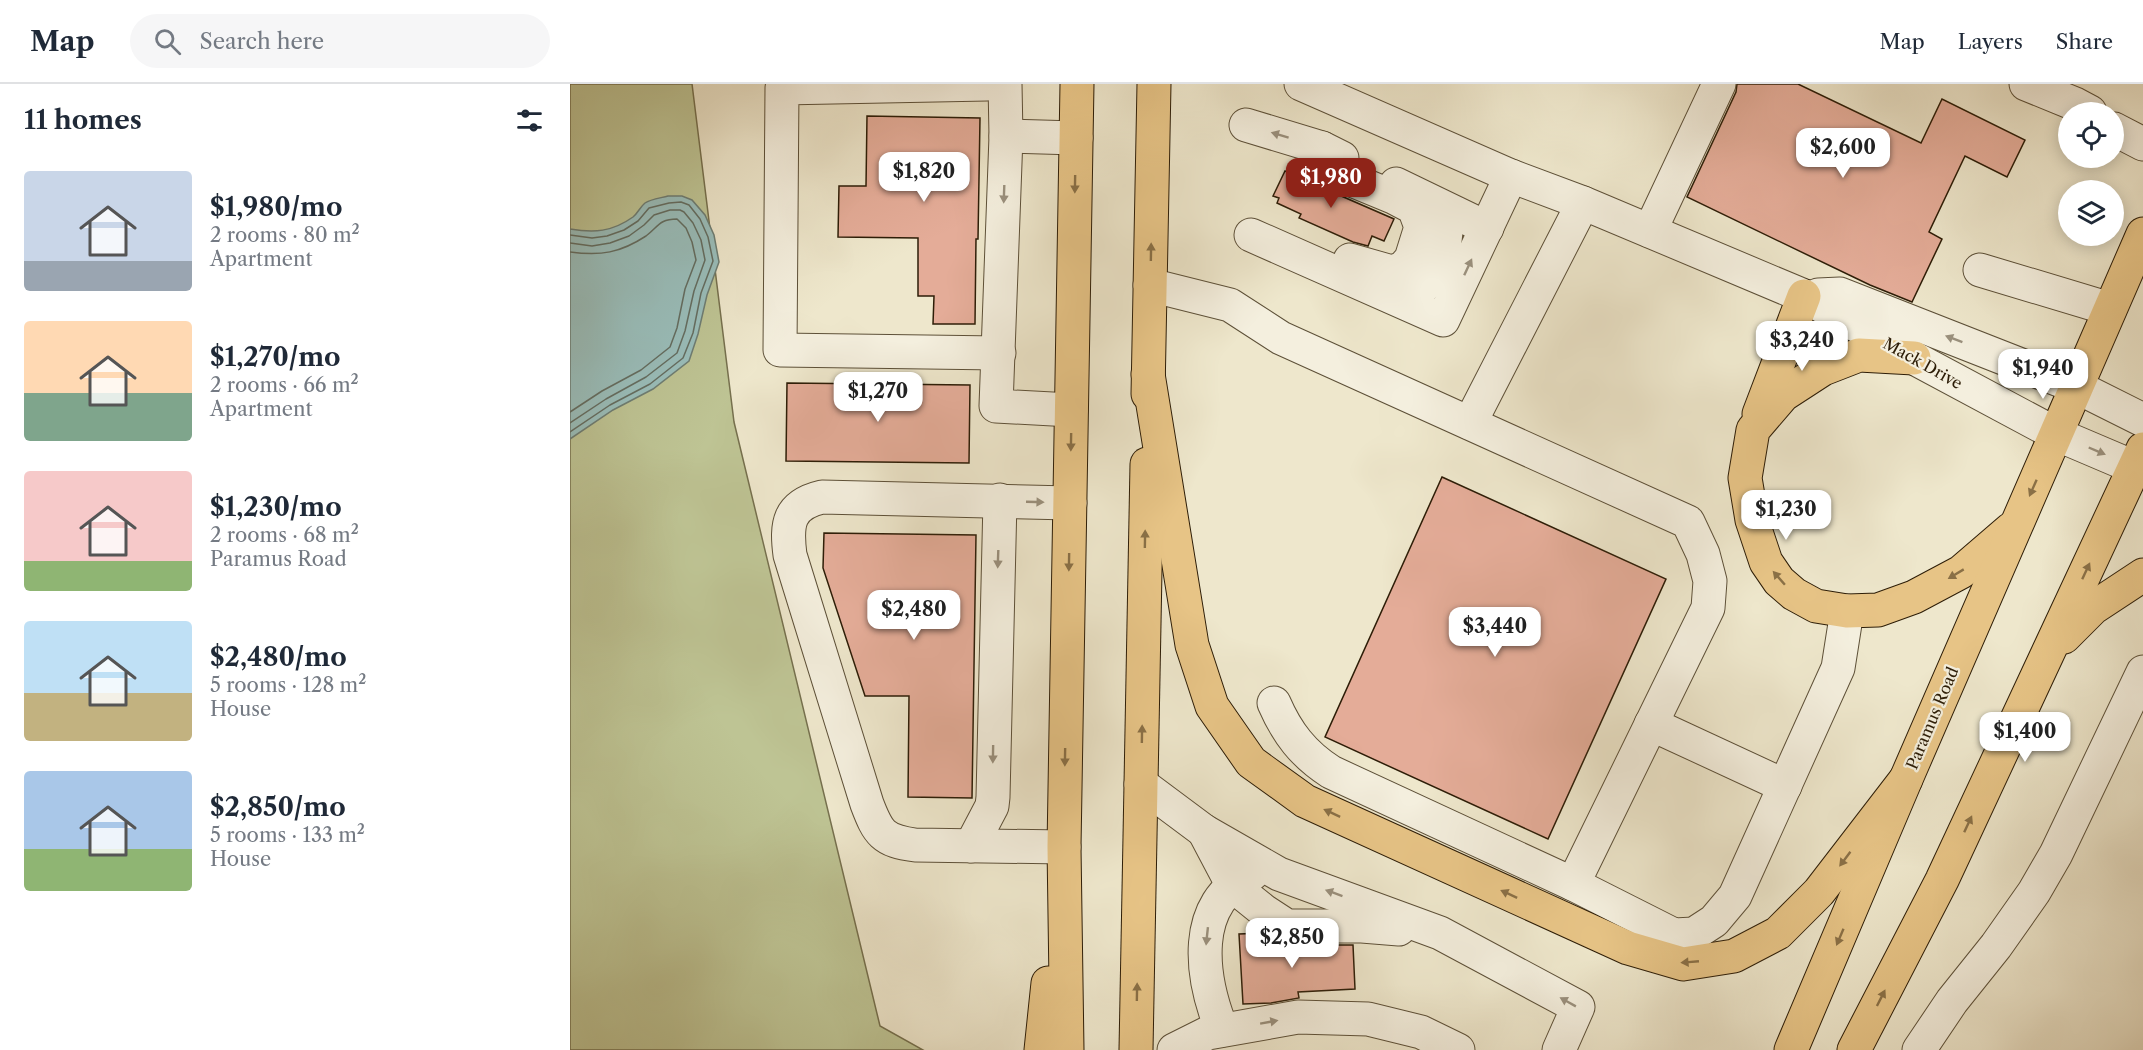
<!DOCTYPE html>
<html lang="en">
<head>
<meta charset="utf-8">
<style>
	:root { --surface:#fff; --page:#f6f6f7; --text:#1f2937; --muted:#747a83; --line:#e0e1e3; --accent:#8f2418 }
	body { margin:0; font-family:"Libre Caslon Text",serif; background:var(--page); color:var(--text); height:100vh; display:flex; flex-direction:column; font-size:22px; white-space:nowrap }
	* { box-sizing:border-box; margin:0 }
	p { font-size:20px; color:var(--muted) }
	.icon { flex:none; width:33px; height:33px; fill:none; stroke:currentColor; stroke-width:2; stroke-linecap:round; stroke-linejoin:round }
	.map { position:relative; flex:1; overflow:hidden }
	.sheet { display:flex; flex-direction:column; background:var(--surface); width:570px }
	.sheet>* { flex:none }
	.buttons { position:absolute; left:1488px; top:18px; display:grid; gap:12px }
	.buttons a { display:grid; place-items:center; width:66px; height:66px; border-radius:50%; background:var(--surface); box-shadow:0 3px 15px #0003; font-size:30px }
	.price { position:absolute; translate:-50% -51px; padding:0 14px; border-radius:12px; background:#fff; color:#222; font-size:20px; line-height:39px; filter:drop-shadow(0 2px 3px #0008) }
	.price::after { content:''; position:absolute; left:50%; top:36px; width:18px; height:14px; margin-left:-9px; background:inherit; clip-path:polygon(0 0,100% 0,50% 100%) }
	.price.selected { background:var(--accent); color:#fff }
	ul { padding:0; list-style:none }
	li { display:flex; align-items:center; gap:18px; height:150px; padding:0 24px }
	li span { display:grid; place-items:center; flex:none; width:168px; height:120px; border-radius:6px; color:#555 }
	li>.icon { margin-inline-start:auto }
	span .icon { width:72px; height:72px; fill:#fffc; stroke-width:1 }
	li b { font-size:26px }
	h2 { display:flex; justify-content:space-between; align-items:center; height:72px; padding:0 24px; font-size:26px }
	header { display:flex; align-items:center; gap:36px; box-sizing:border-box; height:84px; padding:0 30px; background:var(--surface); border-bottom:2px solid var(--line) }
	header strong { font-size:28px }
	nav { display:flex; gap:33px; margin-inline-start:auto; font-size:21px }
	.search { width:420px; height:54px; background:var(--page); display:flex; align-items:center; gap:15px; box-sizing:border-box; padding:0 21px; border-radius:33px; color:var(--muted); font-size:22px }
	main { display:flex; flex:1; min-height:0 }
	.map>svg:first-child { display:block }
	.green { fill:#bec494; stroke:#76704e; stroke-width:1.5 }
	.water { fill:#9abfbc; stroke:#6e7e74; stroke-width:1.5 }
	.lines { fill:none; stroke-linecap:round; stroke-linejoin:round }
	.shore { stroke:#646e62; stroke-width:1.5 }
	.building { fill:#e4ac98; stroke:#2d1d07; stroke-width:1.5 }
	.minor-casing { stroke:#5d5038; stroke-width:35 }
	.major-casing { stroke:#2d1d07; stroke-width:35 }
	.highway-casing { stroke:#2d1d07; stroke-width:35 }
	.minor { stroke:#f4efde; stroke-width:33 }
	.major { stroke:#e7c486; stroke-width:33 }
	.highway { stroke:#e7c486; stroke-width:33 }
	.oneway { fill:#9a907d }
	.oneway2 { fill:#8a7046 }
	.labels { text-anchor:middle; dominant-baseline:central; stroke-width:4.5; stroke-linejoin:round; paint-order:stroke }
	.street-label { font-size:16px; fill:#2d1d07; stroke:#f4efde }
</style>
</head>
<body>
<header>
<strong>Map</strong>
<div class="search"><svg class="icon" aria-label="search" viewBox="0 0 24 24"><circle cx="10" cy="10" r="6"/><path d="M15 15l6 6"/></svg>Search here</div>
<nav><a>Map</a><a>Layers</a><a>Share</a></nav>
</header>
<main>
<section class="sheet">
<h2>11 homes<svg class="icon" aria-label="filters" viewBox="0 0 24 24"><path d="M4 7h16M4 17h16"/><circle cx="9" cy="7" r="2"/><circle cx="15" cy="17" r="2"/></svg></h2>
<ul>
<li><span style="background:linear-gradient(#c9d6e8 75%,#9aa5b1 0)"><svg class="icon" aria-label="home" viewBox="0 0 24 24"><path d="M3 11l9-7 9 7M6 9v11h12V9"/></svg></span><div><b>$1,980/mo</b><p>2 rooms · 80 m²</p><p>Apartment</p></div></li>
<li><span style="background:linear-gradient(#ffd9b3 60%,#7fa58c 0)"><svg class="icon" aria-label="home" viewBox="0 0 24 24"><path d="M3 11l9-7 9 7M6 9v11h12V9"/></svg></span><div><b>$1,270/mo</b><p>2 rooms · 66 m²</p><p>Apartment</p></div></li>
<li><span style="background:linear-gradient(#f6c9c9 75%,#8fb573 0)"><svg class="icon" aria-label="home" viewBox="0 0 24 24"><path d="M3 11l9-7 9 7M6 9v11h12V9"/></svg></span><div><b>$1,230/mo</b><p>2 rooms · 68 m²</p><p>Paramus Road</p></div></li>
<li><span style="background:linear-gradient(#bfe0f5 60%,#c2b280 0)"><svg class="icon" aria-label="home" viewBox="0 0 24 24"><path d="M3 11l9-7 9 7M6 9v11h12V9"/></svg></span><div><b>$2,480/mo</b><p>5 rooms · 128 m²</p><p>House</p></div></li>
<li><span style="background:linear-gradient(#a9c7e8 65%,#8fb573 0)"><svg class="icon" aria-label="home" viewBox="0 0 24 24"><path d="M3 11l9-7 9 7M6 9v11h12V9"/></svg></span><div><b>$2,850/mo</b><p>5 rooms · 133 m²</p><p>House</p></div></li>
</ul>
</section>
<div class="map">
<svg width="1573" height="966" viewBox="0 0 1573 966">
	<rect width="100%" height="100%" fill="#eee7cc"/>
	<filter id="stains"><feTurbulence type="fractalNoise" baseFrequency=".00333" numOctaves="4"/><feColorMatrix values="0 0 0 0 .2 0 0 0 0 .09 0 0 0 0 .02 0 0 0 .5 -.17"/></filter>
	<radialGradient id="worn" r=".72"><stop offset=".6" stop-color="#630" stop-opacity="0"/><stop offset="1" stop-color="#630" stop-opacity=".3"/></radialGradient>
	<polygon class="green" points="0,0 122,0 164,338 310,942 353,966 0,966"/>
	<path class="water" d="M98,112h14l10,4 13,15 9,20 5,27 -12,33 -9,39 -9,27 -36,28 -40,21 -43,29v-210c24,4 42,3 63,-12 5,-4 7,-10 12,-14 6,-4 16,-5 23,-7z"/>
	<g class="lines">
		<g class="shore">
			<polyline points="0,151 22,154 37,152 54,146 68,137 79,124 99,119 111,118 119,121 130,135 138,153 143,177 131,209 123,249 113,274 80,300 40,321 0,348"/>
			<polyline points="0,159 22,162 40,159 59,152 74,141 84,131 100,126 110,126 114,128 123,139 131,156 135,176 124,207 115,247 107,269 76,293 36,315 0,339"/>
			<path d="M0,168c31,4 50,1 76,-16 12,-9 13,-17 31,-17l9,9 6,14 4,18 -11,29 -8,39 -7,19 -29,23 -39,21 -32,21"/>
		</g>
	</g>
	<g class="building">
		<polygon points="1167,0 1228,0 1351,59 1372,15 1455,56 1437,93 1395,72 1359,148 1372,155 1342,218 1300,201 1117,113 1166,8"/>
		<polygon points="297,32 410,34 408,155 406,155 405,240 363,240 364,212 348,212 348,154 268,153 269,102 296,102"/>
		<polygon points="722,85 740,93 743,88 750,91 769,111 824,135 814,157 802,152 798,162 783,158 729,134 731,130 707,119 709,114 703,112 715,87 720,89"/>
		<polygon points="217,299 400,301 399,379 216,377"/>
		<polygon points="872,393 1096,495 978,755 755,653"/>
		<polygon points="254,449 406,451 402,714 338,713 339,612 295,612 253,484"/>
		<polygon points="694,849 707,858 717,861 783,861 785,905 728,908 729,914 701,919 673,920 669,850"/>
	</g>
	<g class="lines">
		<defs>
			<g id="minor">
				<polyline points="417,0 212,4 210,266 429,269"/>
				<polyline points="435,0 436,52 426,322 501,326"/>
				<polyline points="731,0 941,92 1013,119 1234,212 1344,274 1486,350 1573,387"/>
				<polyline points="1456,0 1505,20 1520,28"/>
				<polyline points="676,41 752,64 772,74"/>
				<polyline points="1544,45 1573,60"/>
				<polyline points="436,52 506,54"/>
				<polyline points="752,64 777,94 823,113 844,124 851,143 841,175 833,184 822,188 780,176"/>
				<polyline points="826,100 917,144"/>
				<polyline points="1080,147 1149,0"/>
				<polyline points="681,151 873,236 941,92"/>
				<polyline points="1410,186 1540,225"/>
				<path d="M580,201l80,20 51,33 407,184 15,32 7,27 -2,27 -135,276 -242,-112c-28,-18 -44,-39 -57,-69"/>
				<path d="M808,204c13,0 30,3 43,-1 17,-6 24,-40 25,-55l-12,-14 -20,-10"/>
				<polyline points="1248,211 1270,210 1507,303 1573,336"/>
				<polyline points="900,339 1013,119"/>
				<polyline points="1081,640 1215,702"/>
				<polyline points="571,700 634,747 709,790 870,849 1008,923 989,966"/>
				<polyline points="634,747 663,802 694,827 717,842 792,842 829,845"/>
				<polyline points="401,762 422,722 423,713 430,416"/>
				<path d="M494,763l-149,-2c-32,-4 -37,-12 -48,-41l-77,-249c-4,-31 -2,-50 32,-58l248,6"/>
				<polyline points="1003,800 1104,851 1124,850 1144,837 1165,812 1268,584 1277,527"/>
				<path d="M652,946c-21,-52 -33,-128 30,-156"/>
				<polyline points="604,966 638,949 728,933 798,935 851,948 888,966"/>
				<polyline points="1349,966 1382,917 1426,862 1464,808 1486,770 1573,588"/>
			</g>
			<g id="major">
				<polyline points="1344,274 1289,271 1253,285 1213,311 1183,346 1175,394 1182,436 1196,478 1209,497 1224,510 1246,522 1277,527 1308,526 1344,513 1391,488 1441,445"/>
				<polyline points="1189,330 1234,212"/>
				<polyline points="1494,553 1523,524 1573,491"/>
				<polyline points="1221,966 1336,695 1573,150"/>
				<polyline points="1284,966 1372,796 1573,365"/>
			</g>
			<g id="highway">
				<polyline points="578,290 622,561 642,622 681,678 735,717 1058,864 1113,880 1164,872 1208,849 1249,808 1336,695"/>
				<polyline points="578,310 584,0"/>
				<polyline points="471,966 478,899"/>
				<polyline points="497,966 494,763 507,0"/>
				<polyline points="566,966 577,380"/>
			</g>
		</defs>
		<use href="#minor" class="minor-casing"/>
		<use href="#major" class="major-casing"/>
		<use href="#highway" class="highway-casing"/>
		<use href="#minor" class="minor"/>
		<use href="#major" class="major"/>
		<use href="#highway" class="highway"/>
	</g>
	<defs><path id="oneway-solid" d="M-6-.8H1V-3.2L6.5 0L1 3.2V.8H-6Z" transform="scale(1.5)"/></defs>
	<g class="oneway">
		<use href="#oneway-solid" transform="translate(710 51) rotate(-163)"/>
		<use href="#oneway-solid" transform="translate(434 110) rotate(92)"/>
		<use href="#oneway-solid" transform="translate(898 183) rotate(-65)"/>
		<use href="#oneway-solid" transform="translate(1384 255) rotate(-159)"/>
		<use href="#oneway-solid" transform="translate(1527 367) rotate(23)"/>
		<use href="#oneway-solid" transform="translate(465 418) rotate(2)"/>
		<use href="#oneway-solid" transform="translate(428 475) rotate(92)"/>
		<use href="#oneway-solid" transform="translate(423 670) rotate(91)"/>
		<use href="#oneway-solid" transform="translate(764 809) rotate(-160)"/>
		<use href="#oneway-solid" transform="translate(637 852) rotate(96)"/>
		<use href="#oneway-solid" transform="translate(998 918) rotate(-151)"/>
		<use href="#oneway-solid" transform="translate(699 938) rotate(-10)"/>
	</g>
	<g class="oneway2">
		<use href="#oneway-solid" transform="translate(505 100) rotate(91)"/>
		<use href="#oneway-solid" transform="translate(581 168) rotate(-89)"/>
		<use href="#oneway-solid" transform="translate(501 358) rotate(91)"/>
		<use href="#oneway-solid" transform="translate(1463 404) rotate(114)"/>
		<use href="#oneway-solid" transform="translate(575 455) rotate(-89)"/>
		<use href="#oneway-solid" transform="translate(499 478) rotate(91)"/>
		<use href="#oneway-solid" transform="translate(1516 487) rotate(-65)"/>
		<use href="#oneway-solid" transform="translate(1386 490) rotate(149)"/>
		<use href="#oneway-solid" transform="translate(1209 494) rotate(-131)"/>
		<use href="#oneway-solid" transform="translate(572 650) rotate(-89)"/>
		<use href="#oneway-solid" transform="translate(495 673) rotate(91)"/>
		<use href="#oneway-solid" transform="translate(762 729) rotate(-155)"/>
		<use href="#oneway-solid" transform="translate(1398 740) rotate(-65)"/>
		<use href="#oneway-solid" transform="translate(1275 775) rotate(127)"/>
		<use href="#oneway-solid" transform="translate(939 810) rotate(-155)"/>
		<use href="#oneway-solid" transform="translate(1270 853) rotate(113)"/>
		<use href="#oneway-solid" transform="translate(1120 878) rotate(175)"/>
		<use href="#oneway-solid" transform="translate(567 908) rotate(-89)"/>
		<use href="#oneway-solid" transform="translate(1311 914) rotate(-63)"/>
	</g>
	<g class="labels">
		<g class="street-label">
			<text transform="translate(1353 279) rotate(29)">Mack Drive</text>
			<text transform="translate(1362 634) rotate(-67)">Paramus Road</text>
		</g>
	</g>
	<rect width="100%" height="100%" filter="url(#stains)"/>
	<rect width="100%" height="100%" fill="url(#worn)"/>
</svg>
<div class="buttons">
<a><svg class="icon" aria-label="locate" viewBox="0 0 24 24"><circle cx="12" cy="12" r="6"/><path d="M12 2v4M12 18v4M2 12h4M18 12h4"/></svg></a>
<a><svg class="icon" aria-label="layers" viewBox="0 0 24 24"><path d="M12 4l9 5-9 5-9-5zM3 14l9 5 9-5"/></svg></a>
</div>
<b class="price" style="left:1273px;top:95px">$2,600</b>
<b class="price" style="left:354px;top:119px">$1,820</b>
<b class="price selected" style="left:761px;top:125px">$1,980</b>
<b class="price" style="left:1232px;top:288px">$3,240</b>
<b class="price" style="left:1473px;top:316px">$1,940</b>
<b class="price" style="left:308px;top:339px">$1,270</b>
<b class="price" style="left:1216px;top:457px">$1,230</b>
<b class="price" style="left:344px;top:557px">$2,480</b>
<b class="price" style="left:925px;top:574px">$3,440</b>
<b class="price" style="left:1455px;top:679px">$1,400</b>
<b class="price" style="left:722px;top:885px">$2,850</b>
</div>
</main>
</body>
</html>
